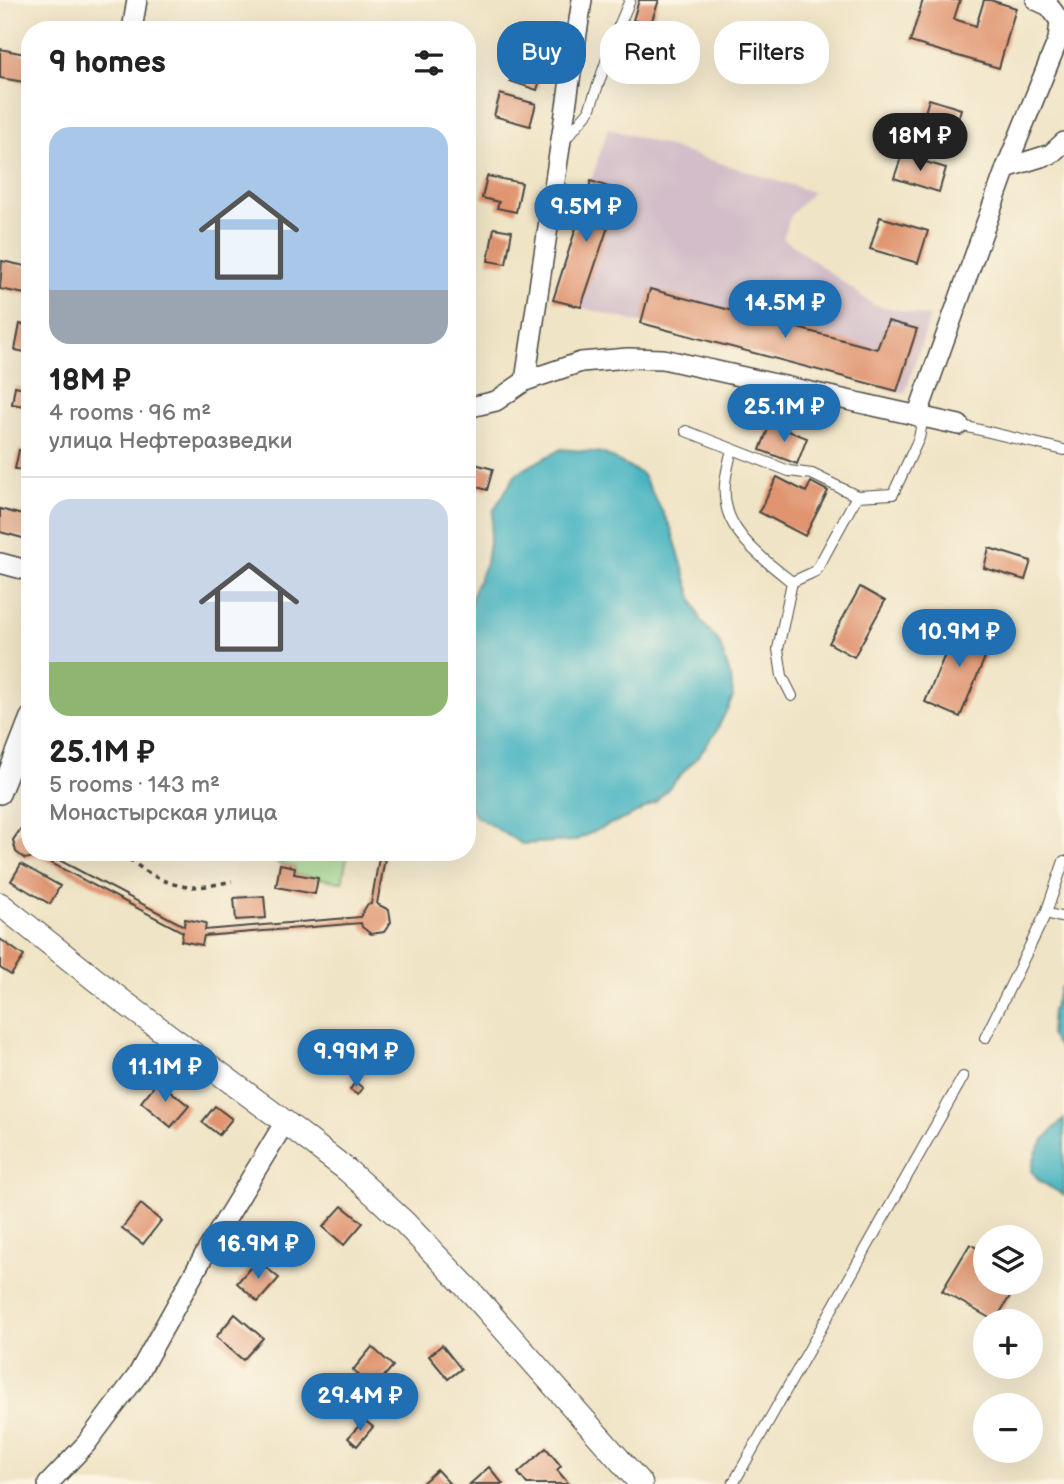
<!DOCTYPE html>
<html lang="en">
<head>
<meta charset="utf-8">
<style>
	:root { --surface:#fff; --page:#f6f6f6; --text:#222; --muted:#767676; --line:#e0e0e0; --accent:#1f6fb2 }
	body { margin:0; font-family:"Balsamiq Sans",sans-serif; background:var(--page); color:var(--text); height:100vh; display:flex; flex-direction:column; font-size:26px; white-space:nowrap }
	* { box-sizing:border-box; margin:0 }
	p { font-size:23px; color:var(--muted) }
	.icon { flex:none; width:38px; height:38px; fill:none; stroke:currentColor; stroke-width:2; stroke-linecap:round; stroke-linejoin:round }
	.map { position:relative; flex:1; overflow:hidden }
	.drawer { position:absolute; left:21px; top:21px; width:455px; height:840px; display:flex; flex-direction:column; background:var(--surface); border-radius:28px; box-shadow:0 7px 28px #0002 }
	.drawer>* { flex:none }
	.banner { position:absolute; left:497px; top:21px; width:462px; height:63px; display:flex; gap:14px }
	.buttons { position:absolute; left:973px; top:1225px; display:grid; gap:14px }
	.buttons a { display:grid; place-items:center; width:70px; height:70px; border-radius:50%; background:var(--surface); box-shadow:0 7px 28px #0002; font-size:35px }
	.price { position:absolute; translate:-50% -60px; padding:0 16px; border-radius:24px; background:var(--accent); color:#fff; font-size:23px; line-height:46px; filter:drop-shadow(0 2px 4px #0008) }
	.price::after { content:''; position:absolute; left:50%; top:42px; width:21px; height:16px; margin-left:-10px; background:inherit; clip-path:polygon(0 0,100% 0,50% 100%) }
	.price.current { background:#222; color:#fff }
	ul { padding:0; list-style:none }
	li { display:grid; align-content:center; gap:14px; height:371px; padding:0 28px }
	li+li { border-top:2px solid var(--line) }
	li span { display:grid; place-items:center; height:217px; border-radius:21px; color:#555 }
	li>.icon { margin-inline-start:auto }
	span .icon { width:126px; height:126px; fill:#fffc; stroke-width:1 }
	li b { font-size:30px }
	h2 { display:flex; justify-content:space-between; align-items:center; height:84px; padding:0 28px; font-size:30px }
	.pill { padding:0 24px; border-radius:28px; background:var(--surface); box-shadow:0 7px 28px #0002; font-size:24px; line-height:63px }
	.pill.current { background:var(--accent); color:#fff }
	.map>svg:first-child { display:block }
	.industrial { fill:#d2bdc8 }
	.green { fill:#9fd88b; stroke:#65825b; stroke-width:2 }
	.water { fill:#46b4c1; stroke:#387076; stroke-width:2 }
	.building { fill:#e0946f }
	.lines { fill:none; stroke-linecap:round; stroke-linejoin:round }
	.service-casing { stroke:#494742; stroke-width:12 }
	.minor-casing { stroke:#494742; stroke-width:22 }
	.tertiary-casing { stroke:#494742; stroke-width:25 }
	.path { stroke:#494742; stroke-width:3.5; stroke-dasharray:5 5; stroke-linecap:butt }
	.service { stroke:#fff; stroke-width:10 }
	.minor { stroke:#fff; stroke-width:19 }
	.tertiary { stroke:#fff; stroke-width:23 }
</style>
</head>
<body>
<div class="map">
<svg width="1064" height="1484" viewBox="0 0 1064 1484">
	<rect width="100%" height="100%" fill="#fcf5e5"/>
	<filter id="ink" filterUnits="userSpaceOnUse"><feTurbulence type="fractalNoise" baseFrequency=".0143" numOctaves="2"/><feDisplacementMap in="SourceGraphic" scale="14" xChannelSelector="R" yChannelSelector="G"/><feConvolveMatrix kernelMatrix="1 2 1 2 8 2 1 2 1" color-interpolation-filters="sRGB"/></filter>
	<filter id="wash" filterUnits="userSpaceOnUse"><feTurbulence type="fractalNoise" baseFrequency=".00686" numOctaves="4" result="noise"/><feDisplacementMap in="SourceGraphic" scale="28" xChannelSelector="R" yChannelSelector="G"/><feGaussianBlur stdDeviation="1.57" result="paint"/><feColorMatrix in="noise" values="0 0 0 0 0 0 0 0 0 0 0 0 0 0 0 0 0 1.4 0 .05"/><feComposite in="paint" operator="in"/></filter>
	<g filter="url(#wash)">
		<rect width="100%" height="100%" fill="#f0e4c6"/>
		<polygon class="industrial" points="608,128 813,192 791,215 783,238 874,305 930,317 905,393 553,300"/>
		<polygon class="green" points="273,852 348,852 342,882 294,874 295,867 280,864 272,860"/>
		<g class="water">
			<polygon points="561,449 603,453 642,474 671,528 693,601 701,621 719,642 731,678 733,697 716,732 698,756 656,802 629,817 610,824 574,841 522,844 474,815 467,800 467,616 474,590 486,563 494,509 517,473"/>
			<polygon points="1064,985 1064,1054 1050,1035 1052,1011 1061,987"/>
			<path d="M1064,1119v76l-23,-13 -9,-10c1,-24 15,-37 32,-53z"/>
		</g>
		<g id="blocks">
			<g class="building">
				<polygon points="639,0 659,0 650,26 633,20"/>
				<polygon points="923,0 960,0 954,19 976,26 984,0 990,0 1016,8 999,68 910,42"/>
				<polygon points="626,38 658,49 650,70 619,59"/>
				<polygon points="523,39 550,48 537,90 510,81"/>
				<polygon points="0,49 30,55 30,83 0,78"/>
				<polygon points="500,94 536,104 530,126 494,116"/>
				<polygon points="929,99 961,109 954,133 922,123"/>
				<polygon points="902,155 946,168 939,192 894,178"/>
				<polygon points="487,176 522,183 516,212 497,208 499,202 482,198"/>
				<polygon points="591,181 620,191 581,307 553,300"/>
				<polygon points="880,217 928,231 918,263 870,249"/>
				<polygon points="494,228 512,231 506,264 488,261"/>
				<polygon points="2,261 30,267 30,295 0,289"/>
				<polygon points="650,289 877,349 888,321 917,329 897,391 641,323"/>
				<polygon points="20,324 30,326 30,353 15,350"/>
				<polygon points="15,386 30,389 30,407 12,404"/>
				<polygon points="770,424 807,438 797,464 760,450"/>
				<polygon points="19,450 30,452 30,471 15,469"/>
				<polygon points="475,464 493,469 487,490 477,487 468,514 467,497 471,485 471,481 467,481 467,475 472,476"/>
				<polygon points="777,477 806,492 811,482 828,491 805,536 759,512"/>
				<polygon points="0,509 26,516 24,523 30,524 30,540 0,532"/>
				<polygon points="989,548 1031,561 1025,580 984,568"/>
				<polygon points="860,587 885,601 854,657 829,643"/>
				<polygon points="959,621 994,636 960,717 925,702"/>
				<polygon points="30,828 30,852 44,852 184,926 185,919 206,923 205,930 360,917 367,905 371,904 380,852 386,852 377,904 389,910 391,922 384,932 371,934 362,927 361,923 204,936 202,945 181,941 183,932 38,856 25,859 16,852 13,840 20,830"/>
				<polygon points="21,864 60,886 50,904 11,881"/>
				<polygon points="280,864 295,867 294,874 318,878 315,894 276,887"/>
				<polygon points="264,896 266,918 236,920 234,898"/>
				<polygon points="0,939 24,956 11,975 0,968"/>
				<polygon points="158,1081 189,1106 171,1127 141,1102"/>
				<polygon points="355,1082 363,1088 358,1095 350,1090"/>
				<polygon points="215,1106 232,1119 219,1135 202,1122"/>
				<polygon points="141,1204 161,1221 143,1244 122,1228"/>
				<polygon points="342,1206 363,1223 344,1245 323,1227"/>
				<polygon points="970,1244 985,1253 985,1283 1018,1283 995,1321 942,1291"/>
				<polygon points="257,1260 279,1278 258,1302 237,1283"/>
				<polygon points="235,1314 263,1338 243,1360 216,1337"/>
				<polygon points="442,1345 461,1369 448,1379 429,1356"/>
				<polygon points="372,1347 393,1366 374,1388 353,1370"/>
				<polygon points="364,1420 373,1427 357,1446 348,1438"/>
				<polygon points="546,1448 561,1466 557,1470 569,1484 527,1484 518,1473"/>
				<polygon points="489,1467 503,1484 470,1484"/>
				<polygon points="437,1470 450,1484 421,1484"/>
			</g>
		</g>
	</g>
	<g filter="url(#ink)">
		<use href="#blocks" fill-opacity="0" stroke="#494742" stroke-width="2"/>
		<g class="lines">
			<defs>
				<g id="service">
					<polyline points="564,141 589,111 616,33 630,0"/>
					<polyline points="959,425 1064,450"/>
					<polyline points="686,431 789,471 812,474 857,496"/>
					<path d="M732,449c-4,18 -10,36 -6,55 5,32 42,59 66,78"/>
					<polyline points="792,696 782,676 778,649 792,582 816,571 857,496 893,494 919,438 923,418"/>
					<polyline points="1046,913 1064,918"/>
					<polyline points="985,1038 1046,913 1064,861"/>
					<polyline points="733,1484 963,1077"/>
				</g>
				<g id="minor">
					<polyline points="1036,0 1049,6 1060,21 1058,40 1006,168 1051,154 1064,142"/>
					<polyline points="132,30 137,0"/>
					<polyline points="525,381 582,0"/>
					<polyline points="467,408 496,401 525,381 581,362 628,358 663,359 959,425"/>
					<polyline points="917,416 1006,168"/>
					<polyline points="0,563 30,571"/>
					<polyline points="0,794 30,717"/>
					<polyline points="48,1484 86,1444 137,1376 202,1259 285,1122"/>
				</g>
				<polyline id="tertiary" points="0,904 121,1000 285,1122 347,1170 377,1197 404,1222 472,1293 641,1484"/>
			</defs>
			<use href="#service" class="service-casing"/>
			<use href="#minor" class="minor-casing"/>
			<use href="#tertiary" class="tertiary-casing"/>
			<path class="path" d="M122,852c18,18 44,34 70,35 14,0 27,-3 40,-6"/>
			<use href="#service" class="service"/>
			<use href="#minor" class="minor"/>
			<use href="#tertiary" class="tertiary"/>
		</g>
	</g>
</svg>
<div class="buttons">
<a><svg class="icon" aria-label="layers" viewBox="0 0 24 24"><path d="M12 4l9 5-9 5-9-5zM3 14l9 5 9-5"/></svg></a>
<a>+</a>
<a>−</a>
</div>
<b class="price current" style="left:920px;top:173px">18M ₽</b>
<b class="price" style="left:586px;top:244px">9.5M ₽</b>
<b class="price" style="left:785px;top:340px">14.5M ₽</b>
<b class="price" style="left:784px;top:444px">25.1M ₽</b>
<b class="price" style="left:959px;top:669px">10.9M ₽</b>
<b class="price" style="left:356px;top:1089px">9.99M ₽</b>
<b class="price" style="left:165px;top:1104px">11.1M ₽</b>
<b class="price" style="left:258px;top:1281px">16.9M ₽</b>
<b class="price" style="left:360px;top:1433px">29.4M ₽</b>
<div class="banner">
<a class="pill current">Buy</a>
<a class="pill">Rent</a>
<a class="pill">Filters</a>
</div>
<section class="drawer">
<h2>9 homes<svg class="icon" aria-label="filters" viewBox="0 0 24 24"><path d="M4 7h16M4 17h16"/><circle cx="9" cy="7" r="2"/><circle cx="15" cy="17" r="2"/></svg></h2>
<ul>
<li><span style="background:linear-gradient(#a9c7e8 75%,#9aa5b1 0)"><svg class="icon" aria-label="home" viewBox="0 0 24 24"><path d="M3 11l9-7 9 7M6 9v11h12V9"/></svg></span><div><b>18M ₽</b><p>4 rooms · 96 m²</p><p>улица Нефтеразведки</p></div></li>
<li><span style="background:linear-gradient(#c9d6e8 75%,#8fb573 0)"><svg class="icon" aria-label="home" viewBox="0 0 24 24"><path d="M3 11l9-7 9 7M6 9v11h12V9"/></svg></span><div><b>25.1M ₽</b><p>5 rooms · 143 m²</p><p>Монастырская улица</p></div></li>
</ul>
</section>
</div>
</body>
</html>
